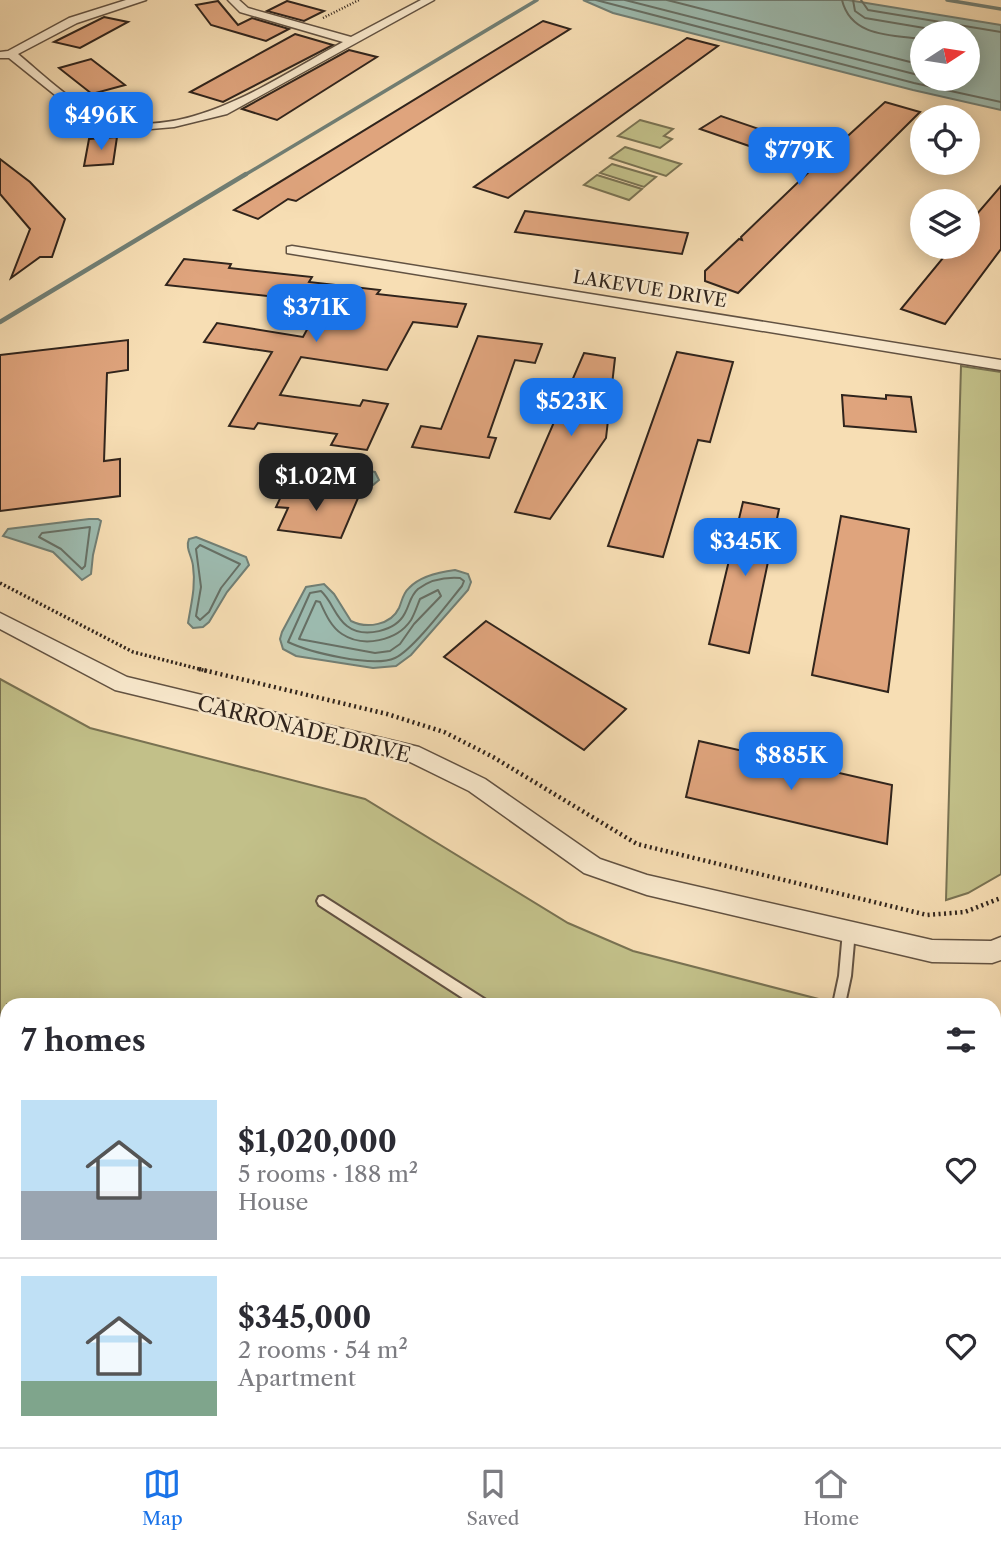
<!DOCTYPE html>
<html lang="en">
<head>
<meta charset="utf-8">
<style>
	:root { --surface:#fff; --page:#f2f2f3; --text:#2b2b33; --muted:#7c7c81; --line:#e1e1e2; --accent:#1a73e8 }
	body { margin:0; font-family:"Libre Caslon Text",serif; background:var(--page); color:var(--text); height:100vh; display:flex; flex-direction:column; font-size:26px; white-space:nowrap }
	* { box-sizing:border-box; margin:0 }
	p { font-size:23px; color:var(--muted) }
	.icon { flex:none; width:38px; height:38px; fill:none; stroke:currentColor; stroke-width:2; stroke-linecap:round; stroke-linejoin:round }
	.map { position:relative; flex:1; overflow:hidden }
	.sheet { position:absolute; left:0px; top:998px; width:1001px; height:450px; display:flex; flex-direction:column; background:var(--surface); border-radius:21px 21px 0 0; box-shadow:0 4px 18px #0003 }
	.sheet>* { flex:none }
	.needle { width:46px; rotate:78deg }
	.fabs { position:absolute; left:910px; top:21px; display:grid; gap:14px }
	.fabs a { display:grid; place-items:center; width:70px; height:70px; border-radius:50%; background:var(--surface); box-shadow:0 4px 18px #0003; font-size:35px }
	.price { position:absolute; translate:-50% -60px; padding:0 16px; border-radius:14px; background:var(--accent); color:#fff; font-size:23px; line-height:46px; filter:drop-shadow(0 2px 4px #0008) }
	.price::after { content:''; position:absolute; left:50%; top:42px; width:21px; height:16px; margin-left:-10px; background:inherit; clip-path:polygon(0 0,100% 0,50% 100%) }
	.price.selected { background:#222; color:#fff }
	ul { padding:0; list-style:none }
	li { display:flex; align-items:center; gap:21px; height:175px; padding:0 21px }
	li+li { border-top:2px solid var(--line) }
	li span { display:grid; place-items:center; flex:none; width:196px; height:140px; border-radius:0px; color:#555 }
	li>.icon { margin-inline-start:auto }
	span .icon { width:84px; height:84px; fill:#fffc; stroke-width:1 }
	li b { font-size:30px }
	h2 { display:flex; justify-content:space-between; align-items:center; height:84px; padding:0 21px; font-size:30px }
	.tab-bar { display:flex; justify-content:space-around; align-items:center; height:98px; border-top:2px solid var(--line); background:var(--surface); font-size:19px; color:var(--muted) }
	.tab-bar a { display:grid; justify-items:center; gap:4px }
	.tab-bar .selected { color:var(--accent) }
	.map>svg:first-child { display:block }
	.green { fill:#c2c089; stroke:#797252; stroke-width:2 }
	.water { fill:#9dbcb1; stroke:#717f75; stroke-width:2; fill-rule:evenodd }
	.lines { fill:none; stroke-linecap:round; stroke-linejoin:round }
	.shore { stroke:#667066; stroke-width:2 }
	.stream-far1 { stroke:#717f75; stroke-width:3.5 }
	.stream { stroke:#717f75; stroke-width:4.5 }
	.building { fill:#dfa47d; stroke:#30241c; stroke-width:2 }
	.service-casing { stroke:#625242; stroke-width:4 }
	.minor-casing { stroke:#625242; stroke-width:3 }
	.path-far2 { stroke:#30241c; stroke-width:2.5; stroke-dasharray:1 2; stroke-linecap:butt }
	.path-far1 { stroke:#30241c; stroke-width:3.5; stroke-dasharray:2 2.5; stroke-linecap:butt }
	.path { stroke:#30241c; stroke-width:4.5; stroke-dasharray:2 3.5; stroke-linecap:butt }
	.service { fill:#faeace; fill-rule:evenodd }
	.minor { fill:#faeace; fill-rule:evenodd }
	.labels { text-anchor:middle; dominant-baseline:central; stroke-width:5; stroke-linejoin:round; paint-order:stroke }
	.far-street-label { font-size:18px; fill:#30241c; stroke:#faeace }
	.street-label { font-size:21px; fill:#30241c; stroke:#faeace }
</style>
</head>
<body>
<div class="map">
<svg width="1001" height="1447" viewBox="0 0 1001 1447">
	<rect width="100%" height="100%" fill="#f7deb4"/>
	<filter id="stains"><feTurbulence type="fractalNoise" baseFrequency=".00286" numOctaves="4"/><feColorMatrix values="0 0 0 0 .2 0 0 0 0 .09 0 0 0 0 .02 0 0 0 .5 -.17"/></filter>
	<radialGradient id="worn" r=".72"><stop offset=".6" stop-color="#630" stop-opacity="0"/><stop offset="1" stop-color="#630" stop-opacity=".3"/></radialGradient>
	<g class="green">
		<polygon points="640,120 673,129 664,136 672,139 660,148 618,136"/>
		<polygon points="625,147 681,164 666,176 610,158"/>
		<polygon points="612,164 656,177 644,187 600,173"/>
		<polygon points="597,175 642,189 629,200 584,185"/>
		<polygon points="961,366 1001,372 1001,874 968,893 946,900"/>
		<polygon points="0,679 90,728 365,799 568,923 633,951 838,1004 7,1004 7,1440 994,1440 994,1028 1001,1026 1001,1447 0,1447"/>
	</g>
	<g class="water">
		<path d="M583,0h265l153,25v85l-88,-20 -300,-77zM968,33v46h-46v-46z"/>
		<path d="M314,459c19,8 40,9 61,13l4,8 -6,5 -9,2 -10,-5 -28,-1 -22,-11v-8z"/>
		<polygon points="89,519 98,519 101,521 93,555 91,574 82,580 53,552 3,536 8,529"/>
		<path d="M196,537l50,20 3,8 -22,27 -18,30 -6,5 -10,1 -5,-5c3,-19 8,-37 5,-57 -1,-10 -8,-18 -4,-27z"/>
		<path d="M455,570l13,4 3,8 -3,8 -57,65 -15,11 -23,2 -77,-12 -13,-7 -3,-10 2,-7 24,-45 18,-3 10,10 17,27c16,8 40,4 48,-13 3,-7 4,-15 10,-20 11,-12 30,-16 46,-18z"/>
	</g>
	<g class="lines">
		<g class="shore">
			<polyline points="596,0 914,83 1001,102"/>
			<polyline points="625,0 922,76"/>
			<polyline points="667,0 922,65"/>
			<path d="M842,0c9,37 49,35 80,39"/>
			<polyline points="853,0 855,11 865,18 954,33"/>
			<polyline points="861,0 868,10 1001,32"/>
			<polygon points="90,527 85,566 82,569 61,549 39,537 42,533"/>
			<polygon points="200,545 240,564 221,588 209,612 200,620 196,616 201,587 196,549"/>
			<path d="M460,578l4,3 -2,5c-14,17 -49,64 -67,72 -22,10 -86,-6 -107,-16l22,-49 11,-2c11,10 14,26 26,35 17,13 49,5 58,-13 5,-9 5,-17 13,-24 12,-9 28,-12 42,-11z"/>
			<path d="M438,590l3,6 -27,28 -14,20 -10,7 -15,2 -76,-14 17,-38 4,1c5,11 11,25 22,32 21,14 55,7 69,-14 4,-7 6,-14 9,-21z"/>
		</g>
		<g class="stream-far1">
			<polyline points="947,0 1001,9"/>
			<polyline points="243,176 537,0"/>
		</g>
		<polyline class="stream" points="0,322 246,174"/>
	</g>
	<g class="building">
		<polygon points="218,1 238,25 252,18 289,29 266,41 211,25 196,5"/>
		<polygon points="287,1 324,11 304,21 267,11"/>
		<polygon points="104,17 128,22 80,48 54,42"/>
		<polygon points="543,21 570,29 296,201 288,199 258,219 234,210"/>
		<polygon points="295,34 333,45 223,102 190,92"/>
		<polygon points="687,38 718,46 508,198 474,187"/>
		<polygon points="349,50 377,57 277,120 242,109"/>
		<polygon points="91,59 125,85 92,94 59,68"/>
		<polygon points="885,102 920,112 738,293 705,281 705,271 739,239 742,240 741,237 813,168 700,129 721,116 829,153"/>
		<polygon points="117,137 113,164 84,166 89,139"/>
		<polygon points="0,159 30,182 65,219 52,257 40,257 11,278 30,229 0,194"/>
		<polygon points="1001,186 1001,249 945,324 901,309 952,247 968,247 968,227 970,222"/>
		<polygon points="525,211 688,233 682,254 515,232"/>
		<polygon points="184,259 231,264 229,268 312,277 309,282 380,290 377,294 466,304 457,327 413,322 387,370 301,357 280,395 360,406 363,400 388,404 367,450 331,445 337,434 258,423 254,429 229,426 272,352 204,342 217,323 303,337 322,302 166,285"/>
		<polygon points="478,336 542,344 535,363 515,360 488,437 496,438 489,458 412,447 421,426 441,429"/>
		<polygon points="128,340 128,370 107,373 104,461 120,459 120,496 0,511 0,355"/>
		<polygon points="677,352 733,362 710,442 698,440 663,557 608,546"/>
		<polygon points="584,353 615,358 606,438 550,519 515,512"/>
		<polygon points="842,395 886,399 886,395 911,397 916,432 844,426"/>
		<polygon points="285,488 358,498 341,538 278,530 288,508 276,507"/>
		<polygon points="743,502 779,509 749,653 709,644"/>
		<polygon points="841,516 909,529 888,692 812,675"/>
		<polygon points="486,621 626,709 584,750 444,657"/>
		<polygon points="699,741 892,785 887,844 686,797"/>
	</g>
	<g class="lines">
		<defs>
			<g id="service">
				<polygon points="323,896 486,1000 488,1004 472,1004 319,905 317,901 319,897"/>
				<polygon points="849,926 853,927 855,931 851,976 845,1004 833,1004 839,976 843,931 845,927"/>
				<polygon points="766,1440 782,1440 781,1447 765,1447"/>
			</g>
			<g id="minor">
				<path d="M126,0h20l-69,23 -59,31c28,23 57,53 92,64 77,25 169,-42 233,-76l-103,-30 -12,-12h11l9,8 103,29 70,-37h13l-207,114 -53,13 -35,3 -38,-7 -36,-20 -56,-45h-9v-6l8,-1 61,-33z"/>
				<polygon points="292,246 1001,360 1001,370 287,253 287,247"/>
				<polygon points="0,613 127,677 419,747 485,779 600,859 647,875 932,940 991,941 1001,937 1001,960 992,963 932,962 647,895 584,873 469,791 406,760 115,690 0,629"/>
			</g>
		</defs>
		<use href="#service" class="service-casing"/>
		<use href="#minor" class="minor-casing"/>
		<polyline class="path-far2" points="323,18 359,0"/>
		<polyline class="path-far1" points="0,583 133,652 207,671"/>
		<polyline class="path" points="199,669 387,714 444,732 493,757 637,844 927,915 965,912 1001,898"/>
		<use href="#service" class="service"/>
		<use href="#minor" class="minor"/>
	</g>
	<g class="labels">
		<g class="far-street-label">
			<text transform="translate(650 289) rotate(9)">LAKEVUE DRIVE</text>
		</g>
		<g class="street-label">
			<text transform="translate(304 729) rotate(14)">CARRONADE DRIVE</text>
		</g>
	</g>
	<rect width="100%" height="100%" filter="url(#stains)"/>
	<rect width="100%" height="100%" fill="url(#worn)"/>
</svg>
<div class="fabs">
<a><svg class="needle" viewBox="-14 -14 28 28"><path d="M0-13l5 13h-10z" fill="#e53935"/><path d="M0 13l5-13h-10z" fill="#7c7c81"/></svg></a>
<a><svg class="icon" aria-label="locate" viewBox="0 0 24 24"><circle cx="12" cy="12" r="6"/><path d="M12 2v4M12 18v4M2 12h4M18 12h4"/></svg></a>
<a><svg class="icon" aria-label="layers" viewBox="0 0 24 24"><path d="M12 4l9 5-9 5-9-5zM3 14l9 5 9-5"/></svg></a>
</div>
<b class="price" style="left:101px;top:152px">$496K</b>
<b class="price" style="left:799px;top:187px">$779K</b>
<b class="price" style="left:316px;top:344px">$371K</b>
<b class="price" style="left:571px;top:438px">$523K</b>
<b class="price selected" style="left:316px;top:513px">$1.02M</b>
<b class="price" style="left:745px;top:578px">$345K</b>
<b class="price" style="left:791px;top:792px">$885K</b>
<section class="sheet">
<h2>7 homes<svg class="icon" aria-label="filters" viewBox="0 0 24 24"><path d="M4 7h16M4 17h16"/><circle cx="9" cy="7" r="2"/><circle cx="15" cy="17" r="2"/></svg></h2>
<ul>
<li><span style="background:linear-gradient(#bfe0f5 65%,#9aa5b1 0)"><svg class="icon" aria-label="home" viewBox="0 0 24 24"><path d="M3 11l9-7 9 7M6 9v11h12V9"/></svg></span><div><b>$1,020,000</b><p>5 rooms · 188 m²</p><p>House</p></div><svg class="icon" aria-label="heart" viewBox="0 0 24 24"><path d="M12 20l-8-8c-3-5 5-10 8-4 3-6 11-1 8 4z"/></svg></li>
<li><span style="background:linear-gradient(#bfe0f5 75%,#7fa58c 0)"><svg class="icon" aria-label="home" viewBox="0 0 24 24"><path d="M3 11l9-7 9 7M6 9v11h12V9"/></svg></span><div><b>$345,000</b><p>2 rooms · 54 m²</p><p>Apartment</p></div><svg class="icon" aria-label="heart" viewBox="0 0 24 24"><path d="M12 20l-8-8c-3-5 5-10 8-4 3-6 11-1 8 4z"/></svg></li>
</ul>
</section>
</div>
<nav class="tab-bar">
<a class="selected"><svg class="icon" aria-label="map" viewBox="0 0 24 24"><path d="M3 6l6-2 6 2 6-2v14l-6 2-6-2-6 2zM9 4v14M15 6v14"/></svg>Map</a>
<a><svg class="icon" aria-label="saved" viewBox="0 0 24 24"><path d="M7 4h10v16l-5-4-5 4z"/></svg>Saved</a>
<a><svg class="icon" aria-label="home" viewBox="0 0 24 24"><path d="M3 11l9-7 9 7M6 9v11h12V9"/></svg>Home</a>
</nav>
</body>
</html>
